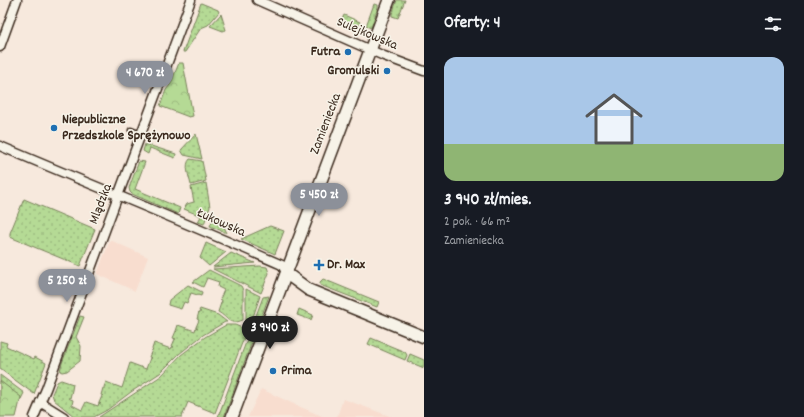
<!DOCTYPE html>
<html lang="pl">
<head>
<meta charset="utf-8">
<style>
	:root { --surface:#171b24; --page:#242831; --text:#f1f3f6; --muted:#9ea1a6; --accent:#8c9099 }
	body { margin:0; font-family:Dekko,sans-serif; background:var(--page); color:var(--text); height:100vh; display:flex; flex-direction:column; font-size:15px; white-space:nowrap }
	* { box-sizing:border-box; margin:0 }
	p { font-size:13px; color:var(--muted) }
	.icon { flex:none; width:22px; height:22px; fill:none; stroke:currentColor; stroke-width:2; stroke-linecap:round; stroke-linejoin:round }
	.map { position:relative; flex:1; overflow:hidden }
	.details { display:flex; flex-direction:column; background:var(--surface); width:380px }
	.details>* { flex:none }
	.price { position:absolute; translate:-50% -34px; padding:0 9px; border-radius:14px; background:var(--accent); color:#fff; font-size:13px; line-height:26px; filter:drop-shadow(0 1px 2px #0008) }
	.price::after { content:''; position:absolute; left:50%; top:24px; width:12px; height:9px; margin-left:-6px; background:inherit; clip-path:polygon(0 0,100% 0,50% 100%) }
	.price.on { background:#222; color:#fff }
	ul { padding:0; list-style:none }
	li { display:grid; align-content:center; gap:8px; height:212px; padding:0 20px }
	li span { display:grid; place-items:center; height:124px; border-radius:12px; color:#555 }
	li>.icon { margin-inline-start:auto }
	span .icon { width:72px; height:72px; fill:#fffc; stroke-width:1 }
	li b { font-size:17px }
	h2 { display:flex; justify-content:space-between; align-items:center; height:48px; padding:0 20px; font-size:17px }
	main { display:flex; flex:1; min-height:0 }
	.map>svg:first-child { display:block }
	.built { fill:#f8ddcf }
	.grass { fill:url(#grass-dots); stroke:#78825a }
	.forest { fill:url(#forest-crowns); stroke:#78825a }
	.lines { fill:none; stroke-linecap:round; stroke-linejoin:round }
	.service-casing { stroke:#3b2a1e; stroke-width:7 }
	.minor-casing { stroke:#3b2a1e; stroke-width:11 }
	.tertiary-casing { stroke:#3b2a1e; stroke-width:14 }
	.service { stroke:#f7f3e8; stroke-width:4 }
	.minor { stroke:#f7f3e8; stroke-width:8 }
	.tertiary { stroke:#f7f3e8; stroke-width:11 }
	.poi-dot { fill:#1f6fb2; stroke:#f7f3e8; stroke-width:1.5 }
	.labels { text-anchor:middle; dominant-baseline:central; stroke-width:3; stroke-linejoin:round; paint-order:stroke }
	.street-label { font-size:14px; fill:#3b2a1e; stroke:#f7f3e8 }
	.poi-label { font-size:14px; font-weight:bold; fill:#3b2a1e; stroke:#f7f3e8; text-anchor:start }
</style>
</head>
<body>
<main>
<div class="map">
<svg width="424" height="417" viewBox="0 0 424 417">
	<defs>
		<pattern id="grass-dots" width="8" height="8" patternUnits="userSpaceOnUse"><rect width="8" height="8" fill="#b5da95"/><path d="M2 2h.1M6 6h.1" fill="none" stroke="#9dbb80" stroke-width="1.8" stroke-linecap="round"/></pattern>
		<pattern id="forest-crowns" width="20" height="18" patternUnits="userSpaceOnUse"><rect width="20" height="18" fill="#b5da95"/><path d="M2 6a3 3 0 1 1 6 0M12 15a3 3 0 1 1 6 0" fill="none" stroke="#9dbb80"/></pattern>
	</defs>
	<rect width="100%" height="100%" fill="#f7e9dd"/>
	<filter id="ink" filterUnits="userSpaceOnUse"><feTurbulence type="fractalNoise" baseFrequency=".025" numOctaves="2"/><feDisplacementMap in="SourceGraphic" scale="8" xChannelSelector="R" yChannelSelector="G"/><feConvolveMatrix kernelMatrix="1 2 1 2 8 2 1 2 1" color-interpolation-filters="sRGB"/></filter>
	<g filter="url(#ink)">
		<g class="built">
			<polygon points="110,240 148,257 135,291 97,274"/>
			<polygon points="261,389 296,405 324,417 248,417"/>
			<polygon points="343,399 349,401 392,417 337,417"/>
		</g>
		<g class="grass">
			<polygon points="397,0 405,0 398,18 392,16 392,14"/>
			<polygon points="201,3 218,10 219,12 208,25 201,28 185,52 183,52"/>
			<polygon points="374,4 378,5 378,7 371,28 366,26"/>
			<polygon points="221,14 226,30 223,31 210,26"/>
			<polygon points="344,15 360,22 357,30 340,24"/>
			<polygon points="196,134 202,159 184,155 181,150"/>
			<polygon points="145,144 176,154 175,158 150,148 148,154 143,151"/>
			<path d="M190,159l12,2 4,20 -15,4c-2,-9 -7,-20 -1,-26z"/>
			<polygon points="139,161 145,162 135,189 180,208 178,214 132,194 130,192 129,188"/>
			<polygon points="206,183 210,207 204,224 198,222 201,216 184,209 187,204 194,202 191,187"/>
			<polygon points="24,199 95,229 80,266 10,237 10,233"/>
			<polygon points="214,217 220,219 227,233 210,226"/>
			<polygon points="270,226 284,231 275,254 241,239"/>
			<polygon points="206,243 226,252 209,266 200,258"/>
			<polygon points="231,253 255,263 213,267"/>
			<polygon points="260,266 267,267 269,273 261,293 213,269"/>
			<path d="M209,270l32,16 2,4v30c-15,6 -14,-2 -25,-8l4,-12 -2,-1 4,-9 -6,-3 1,-5 -12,-4 -4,9 -10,-5z"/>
			<polygon points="323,279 379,302 377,307 320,285 320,282"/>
			<polygon points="188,285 202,292 201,296 191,293 187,303 184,302 181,309 168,305 169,300"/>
			<polygon points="246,289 260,296 250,326 246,324"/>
			<polygon points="269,296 224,417 218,417 263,297"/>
			<polygon points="200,309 218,315 227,322 225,322 203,335 179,354 160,373 131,392 107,410 94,417 75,417 54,400 52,394 57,382 61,380 73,384 72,390 70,398 68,398 73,400 72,405 82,410 86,402 98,406 99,403 101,404 99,403 102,396 103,396 101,395 103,388 105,388 104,387 106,382 122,388 130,363 146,369 150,358 152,358 149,357 152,350 153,350 152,349 154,343 171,349 172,347 174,347 172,346 175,339 176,339 173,338 176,331 177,332 176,331 178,325 195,331 196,327 198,328 196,327 199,320 197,319 199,312 201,312 199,311"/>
			<polygon points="299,309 313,315 311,320 297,315"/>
			<polygon points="80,316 84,317 76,337 81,346 80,361 67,371 62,372 60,371 62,363"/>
			<polygon points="226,325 235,325 247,330 215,413 188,402 182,417 99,417 161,376 181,355 205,337"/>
			<polygon points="371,338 405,352 407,355 405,360 368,344"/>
			<polygon points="0,341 7,343 6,346 34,359 35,357 46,363 34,394 0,369"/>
			<polygon points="410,354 424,360 424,368 407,361"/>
			<polygon points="0,375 24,393 21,399 0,399"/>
		</g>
		<g class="forest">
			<polygon points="179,63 183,63 193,116 189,117 160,106 166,90 170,85"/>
			<polygon points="0,381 21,397 16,417 0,417"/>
		</g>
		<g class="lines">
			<defs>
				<polyline id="service" points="131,130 141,134"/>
				<g id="minor">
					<polyline points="257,0 384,56 424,71"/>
					<polyline points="0,47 17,0"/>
					<path d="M0,146c94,40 189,78 282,119l5,9"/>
					<polyline points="40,402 64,417"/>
					<polyline points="34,417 46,389 191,0"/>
				</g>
				<g id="tertiary">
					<polyline points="287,274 309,290 424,337"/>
					<polyline points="232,417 389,0"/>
				</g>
			</defs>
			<use href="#service" class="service-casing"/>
			<use href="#minor" class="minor-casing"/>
			<use href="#tertiary" class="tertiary-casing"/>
			<use href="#service" class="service"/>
			<use href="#minor" class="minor"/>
			<use href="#tertiary" class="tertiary"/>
		</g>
	</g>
	<g class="poi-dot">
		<circle cx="348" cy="52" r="4"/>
		<circle cx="387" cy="71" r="4"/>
		<circle cx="54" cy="128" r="4"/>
		<path d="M317 259h4v4h4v4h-4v4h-4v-4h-4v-4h4z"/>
		<circle cx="273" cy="371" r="4"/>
	</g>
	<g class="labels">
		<g class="street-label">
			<text transform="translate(367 34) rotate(23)">Sulejkowska</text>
			<text transform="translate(326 124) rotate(-69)">Zamieniecka</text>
			<text transform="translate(101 204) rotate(-69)">Mlądzka</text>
			<text transform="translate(221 223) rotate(24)">Łukowska</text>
		</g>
		<g class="poi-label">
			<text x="340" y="52" text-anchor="end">Futra</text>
			<text x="379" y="71" text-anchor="end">Gromulski</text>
			<text x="62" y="120">Niepubliczne<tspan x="62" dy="16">Przedszkole Sprężynowo</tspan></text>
			<text x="327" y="265">Dr. Max</text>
			<text x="281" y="371">Prima</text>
		</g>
	</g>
</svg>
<b class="price" style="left:145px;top:95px">4 670 zł</b>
<b class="price" style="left:319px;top:217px">5 450 zł</b>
<b class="price" style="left:67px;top:303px">5 250 zł</b>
<b class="price on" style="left:270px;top:350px">3 940 zł</b>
</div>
<section class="details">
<h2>Oferty: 4<svg class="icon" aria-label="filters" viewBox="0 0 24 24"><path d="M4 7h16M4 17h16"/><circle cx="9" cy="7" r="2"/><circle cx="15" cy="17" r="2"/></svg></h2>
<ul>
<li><span style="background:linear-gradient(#a9c7e8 70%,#8fb573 0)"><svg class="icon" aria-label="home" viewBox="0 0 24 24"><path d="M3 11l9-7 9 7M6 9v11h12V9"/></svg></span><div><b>3 940 zł/mies.</b><p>2 pok. · 66 m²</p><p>Zamieniecka</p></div></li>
</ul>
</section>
</main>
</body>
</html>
